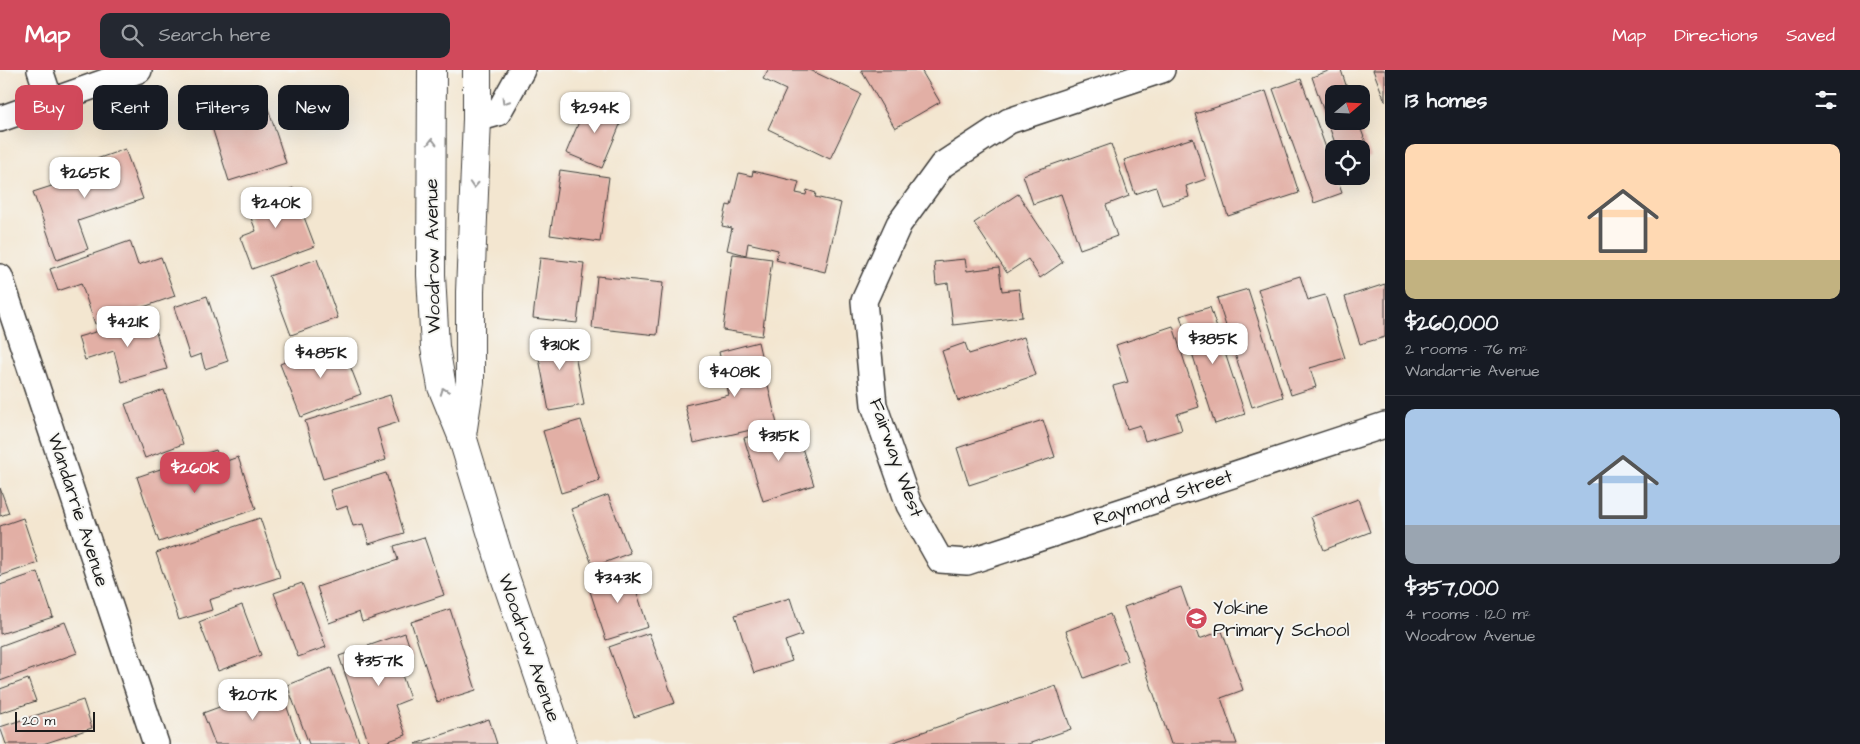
<!DOCTYPE html>
<html lang="en">
<head>
<meta charset="utf-8">
<style>
	:root { --surface:#171b24; --page:#242831; --text:#f1f3f6; --muted:#9ea1a6; --line:#363941; --accent:#d1495b }
	body { margin:0; font-family:"Architects Daughter",sans-serif; background:var(--page); color:var(--text); height:100vh; display:flex; flex-direction:column; font-size:19px; white-space:nowrap }
	* { box-sizing:border-box; margin:0 }
	p { font-size:16px; color:var(--muted) }
	.icon { flex:none; width:28px; height:28px; fill:none; stroke:currentColor; stroke-width:2; stroke-linecap:round; stroke-linejoin:round }
	.map { position:relative; flex:1; overflow:hidden }
	.panel { display:flex; flex-direction:column; background:var(--surface); width:475px }
	.panel>* { flex:none }
	.banner { position:absolute; left:15px; top:15px; width:475px; height:45px; display:flex; gap:10px }
	.needle { width:32px; rotate:71deg }
	.tools { position:absolute; left:1325px; top:15px; display:grid; gap:10px }
	.tools a { display:grid; place-items:center; width:45px; height:45px; border-radius:10px; background:var(--surface); box-shadow:0 5px 20px #0002; font-size:25px }
	.scale { position:absolute; left:15px; bottom:12px; width:80px; box-sizing:border-box; padding-left:5px; border:2px solid #1c1c1c; border-top:0; font-size:14px; line-height:18px; white-space:nowrap; color:#1c1c1c; -webkit-text-stroke:4px #f6f6f2; paint-order:stroke }
	.price { position:absolute; translate:-50% -42px; padding:0 11px; border-radius:10px; background:#fff; color:#222; font-size:16px; line-height:32px; filter:drop-shadow(0 1px 2px #0008) }
	.price::after { content:''; position:absolute; left:50%; top:30px; width:15px; height:11px; margin-left:-8px; background:inherit; clip-path:polygon(0 0,100% 0,50% 100%) }
	.price.active { background:var(--accent); color:#fff }
	ul { padding:0; list-style:none }
	li { display:grid; align-content:center; gap:10px; height:265px; padding:0 20px }
	li+li { border-top:1px solid var(--line) }
	li span { display:grid; place-items:center; height:155px; border-radius:10px; color:#555 }
	li>.icon { margin-inline-start:auto }
	span .icon { width:90px; height:90px; fill:#fffc; stroke-width:1 }
	li b { font-size:21px }
	h2 { display:flex; justify-content:space-between; align-items:center; height:60px; padding:0 20px; font-size:21px }
	.chip { padding:0 18px; border-radius:10px; background:var(--surface); box-shadow:0 5px 20px #0002; font-size:18px; line-height:45px }
	.chip.active { background:var(--accent); color:#fff }
	header { display:flex; align-items:center; gap:30px; box-sizing:border-box; height:70px; padding:0 25px; background:var(--accent); color:#fff }
	header strong { font-size:24px }
	nav { display:flex; gap:28px; margin-inline-start:auto; font-size:18px }
	.search { width:350px; height:45px; background:var(--page); display:flex; align-items:center; gap:12px; box-sizing:border-box; padding:0 18px; border-radius:10px; color:var(--muted); font-size:19px }
	main { display:flex; flex:1; min-height:0 }
	.map>svg:first-child { display:block }
	.building { fill:#e2afa5 }
	.lines { fill:none; stroke-linecap:round; stroke-linejoin:round }
	.street-casing { stroke:#3c3a37; stroke-width:28 }
	.primary-casing { stroke:#3c3a37; stroke-width:30 }
	.street { stroke:#fff; stroke-width:25 }
	.primary { stroke:#fff; stroke-width:28 }
	.oneway { stroke:#999 }
	.labels { text-anchor:middle; dominant-baseline:central; stroke-width:4; stroke-linejoin:round; paint-order:stroke }
	.street-label { font-size:19px; fill:#1c1c1c; stroke:#f6f6f2 }
	.poi-label { font-size:19px; fill:#1c1c1c; stroke:#f6f6f2; text-anchor:start }
</style>
</head>
<body>
<header>
<strong>Map</strong>
<div class="search"><svg class="icon" aria-label="search" viewBox="0 0 24 24"><circle cx="10" cy="10" r="6"/><path d="M15 15l6 6"/></svg>Search here</div>
<nav><a>Map</a><a>Directions</a><a>Saved</a></nav>
</header>
<main>
<div class="map">
<svg width="1385" height="674" viewBox="0 0 1385 674">
	<rect width="100%" height="100%" fill="#f6f6f2"/>
	<filter id="ink" filterUnits="userSpaceOnUse"><feTurbulence type="fractalNoise" baseFrequency=".02" numOctaves="2"/><feDisplacementMap in="SourceGraphic" scale="10" xChannelSelector="R" yChannelSelector="G"/><feConvolveMatrix kernelMatrix="1 2 1 2 8 2 1 2 1" color-interpolation-filters="sRGB"/></filter>
	<filter id="wash" filterUnits="userSpaceOnUse"><feTurbulence type="fractalNoise" baseFrequency=".0096" numOctaves="4" result="noise"/><feDisplacementMap in="SourceGraphic" scale="20" xChannelSelector="R" yChannelSelector="G"/><feGaussianBlur stdDeviation="1.12" result="paint"/><feColorMatrix in="noise" values="0 0 0 0 0 0 0 0 0 0 0 0 0 0 0 0 0 1.4 0 .05"/><feComposite in="paint" operator="in"/></filter>
	<g filter="url(#wash)">
		<rect width="100%" height="100%" fill="#f3e6d0"/>
		<g id="blocks">
			<g class="building">
				<polygon points="768,0 810,0 861,24 830,89 768,59 786,20 763,9"/>
				<polygon points="861,0 921,0 940,32 895,58"/>
				<polygon points="1331,0 1341,0 1349,24 1334,24 1334,51 1358,51 1371,87 1361,90 1361,79 1337,79 1312,7"/>
				<polygon points="1373,0 1385,0 1385,31"/>
				<polygon points="1301,9 1334,100 1334,106 1336,106 1342,123 1314,133 1273,19"/>
				<polygon points="261,17 286,93 229,111 210,51 228,46 222,29"/>
				<polygon points="1266,21 1299,123 1228,146 1195,44"/>
				<polygon points="588,30 624,45 602,98 566,83"/>
				<polygon points="1193,68 1206,109 1186,116 1189,127 1162,135 1156,117 1135,124 1124,90"/>
				<polygon points="1111,74 1129,126 1106,135 1117,166 1080,179 1061,124 1033,134 1023,105"/>
				<polygon points="125,79 143,129 78,151 88,179 57,190 33,122 61,113 57,103"/>
				<polygon points="560,100 609,107 600,172 550,165"/>
				<polygon points="753,101 799,112 796,123 806,125 807,120 816,123 815,127 841,133 825,202 776,190 778,180 748,173 746,185 727,180 732,158 722,156 727,135 731,136 739,103 752,106"/>
				<polygon points="293,118 315,176 252,199 240,167 256,161 246,135"/>
				<polygon points="1018,124 1063,192 1040,208 1028,189 1007,203 974,153"/>
				<polygon points="130,171 138,195 161,187 175,226 95,254 81,213 58,221 50,199"/>
				<polygon points="733,184 772,189 762,266 723,260"/>
				<polygon points="540,188 584,193 577,253 533,248"/>
				<polygon points="317,189 338,248 291,265 269,206"/>
				<polygon points="965,189 967,201 999,197 1002,221 1019,219 1022,247 953,255 948,213 936,215 934,192"/>
				<polygon points="597,206 663,213 657,265 592,258"/>
				<polygon points="1300,206 1308,230 1325,225 1345,288 1310,298 1316,317 1291,325 1258,219"/>
				<polygon points="1385,214 1385,267 1360,274 1345,227"/>
				<polygon points="1248,219 1283,327 1252,337 1217,228"/>
				<polygon points="207,226 228,291 205,299 201,284 190,288 174,237"/>
				<polygon points="1210,237 1245,344 1215,354 1180,246"/>
				<polygon points="151,246 167,299 122,312 114,281 85,290 78,267"/>
				<polygon points="1173,256 1199,337 1177,344 1182,360 1145,371 1140,355 1127,359 1113,316 1128,312 1116,275"/>
				<polygon points="571,261 584,335 549,341 535,267"/>
				<polygon points="1024,267 1036,305 958,331 942,281 965,273 969,284"/>
				<polygon points="340,270 361,324 301,347 280,294"/>
				<polygon points="758,272 777,354 694,373 685,335 729,325 719,282"/>
				<polygon points="164,320 183,374 145,388 125,334"/>
				<polygon points="390,325 399,352 377,359 386,390 323,409 305,351"/>
				<polygon points="581,350 600,411 561,423 543,361"/>
				<polygon points="1043,350 1055,387 969,415 957,378"/>
				<polygon points="794,353 814,415 763,431 744,368"/>
				<polygon points="216,380 221,393 238,387 256,439 159,472 137,407"/>
				<polygon points="386,403 404,463 369,474 363,454 353,456 347,436 336,440 330,420"/>
				<polygon points="0,418 9,443 0,446"/>
				<polygon points="608,425 630,483 593,497 571,439"/>
				<polygon points="1358,429 1370,462 1324,480 1311,447"/>
				<polygon points="23,448 38,493 0,506 0,456"/>
				<polygon points="260,448 280,507 209,530 212,540 179,550 156,483"/>
				<polygon points="424,467 444,525 362,552 359,542 329,553 317,517 398,490 394,476"/>
				<polygon points="629,498 648,557 606,570 587,512"/>
				<polygon points="38,502 53,547 0,564 0,515"/>
				<polygon points="302,513 326,577 298,587 274,523"/>
				<polygon points="1181,517 1199,569 1222,561 1243,620 1221,628 1237,674 1171,674 1124,537"/>
				<polygon points="790,528 802,565 785,571 792,591 754,603 735,545"/>
				<polygon points="242,535 261,585 218,601 199,552"/>
				<polygon points="450,539 476,620 437,632 411,552"/>
				<polygon points="1110,544 1128,591 1084,608 1066,561"/>
				<polygon points="65,552 77,583 0,611 0,576"/>
				<polygon points="405,563 413,587 398,593 410,629 395,635 406,665 380,674 369,674 339,586"/>
				<polygon points="649,563 675,633 634,647 609,577"/>
				<polygon points="331,598 360,674 309,674 287,615"/>
				<polygon points="28,609 36,631 0,643 0,619"/>
				<polygon points="279,615 300,674 215,674 203,643"/>
				<polygon points="1056,616 1071,659 1028,674 888,674"/>
				<polygon points="83,630 92,658 43,674 6,674 0,657"/>
				<polygon points="489,649 497,674 415,674"/>
			</g>
		</g>
	</g>
	<g filter="url(#ink)">
		<use href="#blocks" fill-opacity="0" stroke="#3c3a37" stroke-width="1"/>
		<g class="lines">
			<defs>
				<g id="street">
					<polyline points="40,0 51,33"/>
					<polyline points="1162,0 1009,51 942,95 899,154 864,231 874,335 909,435 940,490 967,492 1385,355"/>
					<polyline points="0,49 139,0"/>
					<polyline points="477,49 498,43 522,0"/>
					<polyline points="0,207 156,674"/>
				</g>
				<g id="primary">
					<polyline points="432,0 431,205 435,277 442,317 462,366 503,501 562,674"/>
					<polyline points="462,365 470,312 470,222 477,49 477,0"/>
				</g>
			</defs>
			<use href="#street" class="street-casing"/>
			<use href="#primary" class="primary-casing"/>
			<use href="#street" class="street"/>
			<use href="#primary" class="primary"/>
		</g>
		<defs><path id="oneway-chevron" d="M-2-3.5L2.5 0L-2 3.5" fill="none" stroke-width="1.6" stroke-linecap="round" stroke-linejoin="round" transform="scale(1.25)"/></defs>
		<g class="oneway">
			<use href="#oneway-chevron" transform="translate(505 31) rotate(122)"/>
			<use href="#oneway-chevron" transform="translate(432 72) rotate(-90)"/>
			<use href="#oneway-chevron" transform="translate(474 115) rotate(93)"/>
			<use href="#oneway-chevron" transform="translate(444 321) rotate(-110)"/>
		</g>
	</g>
	<defs>
		<symbol id="school-disc" viewBox="-11 -11 22 22"><circle r="9.5" fill="#d1495b" stroke="#f6f6f2"/><path d="M0-5L7-2L0 1L-7-2ZM-4 1L0 2.5L4 1V4Q0 6-4 4Z" fill="#fff"/></symbol>
	</defs>
	<g fill-rule="evenodd">
		<use href="#school-disc" x="1184" y="536" width="25" height="25"/>
	</g>
	<g class="labels">
		<g class="street-label">
			<text transform="translate(433 186) rotate(-91)">Woodrow Avenue</text>
			<text transform="translate(896 388) rotate(70)">Fairway West</text>
			<text transform="translate(1163 428) rotate(-18)">Raymond Street</text>
			<text transform="translate(78 440) rotate(72)">Wandarrie Avenue</text>
			<text transform="translate(529 578) rotate(71)">Woodrow Avenue</text>
		</g>
		<g class="poi-label">
			<text x="1213" y="538">Yokine<tspan x="1213" dy="22">Primary School</tspan></text>
		</g>
	</g>
</svg>
<div class="tools">
<a><svg class="needle" viewBox="-14 -14 28 28"><path d="M0-13l5 13h-10z" fill="#e53935"/><path d="M0 13l5-13h-10z" fill="#9ea1a6"/></svg></a>
<a><svg class="icon" aria-label="locate" viewBox="0 0 24 24"><circle cx="12" cy="12" r="6"/><path d="M12 2v4M12 18v4M2 12h4M18 12h4"/></svg></a>
</div>
<div class="scale">20 m</div>
<b class="price" style="left:595px;top:64px">$294K</b>
<b class="price" style="left:85px;top:129px">$265K</b>
<b class="price" style="left:276px;top:159px">$240K</b>
<b class="price" style="left:128px;top:278px">$421K</b>
<b class="price" style="left:1213px;top:295px">$385K</b>
<b class="price" style="left:560px;top:301px">$310K</b>
<b class="price" style="left:321px;top:309px">$485K</b>
<b class="price" style="left:735px;top:328px">$408K</b>
<b class="price" style="left:779px;top:392px">$315K</b>
<b class="price active" style="left:195px;top:424px">$260K</b>
<b class="price" style="left:618px;top:534px">$343K</b>
<b class="price" style="left:379px;top:617px">$357K</b>
<b class="price" style="left:253px;top:651px">$207K</b>
<div class="banner">
<a class="chip active">Buy</a>
<a class="chip">Rent</a>
<a class="chip">Filters</a>
<a class="chip">New</a>
</div>
</div>
<section class="panel">
<h2>13 homes<svg class="icon" aria-label="filters" viewBox="0 0 24 24"><path d="M4 7h16M4 17h16"/><circle cx="9" cy="7" r="2"/><circle cx="15" cy="17" r="2"/></svg></h2>
<ul>
<li><span style="background:linear-gradient(#ffd9b3 75%,#c2b280 0)"><svg class="icon" aria-label="home" viewBox="0 0 24 24"><path d="M3 11l9-7 9 7M6 9v11h12V9"/></svg></span><div><b>$260,000</b><p>2 rooms · 76 m²</p><p>Wandarrie Avenue</p></div></li>
<li><span style="background:linear-gradient(#a9c7e8 75%,#9aa5b1 0)"><svg class="icon" aria-label="home" viewBox="0 0 24 24"><path d="M3 11l9-7 9 7M6 9v11h12V9"/></svg></span><div><b>$357,000</b><p>4 rooms · 120 m²</p><p>Woodrow Avenue</p></div></li>
</ul>
</section>
</main>
</body>
</html>
